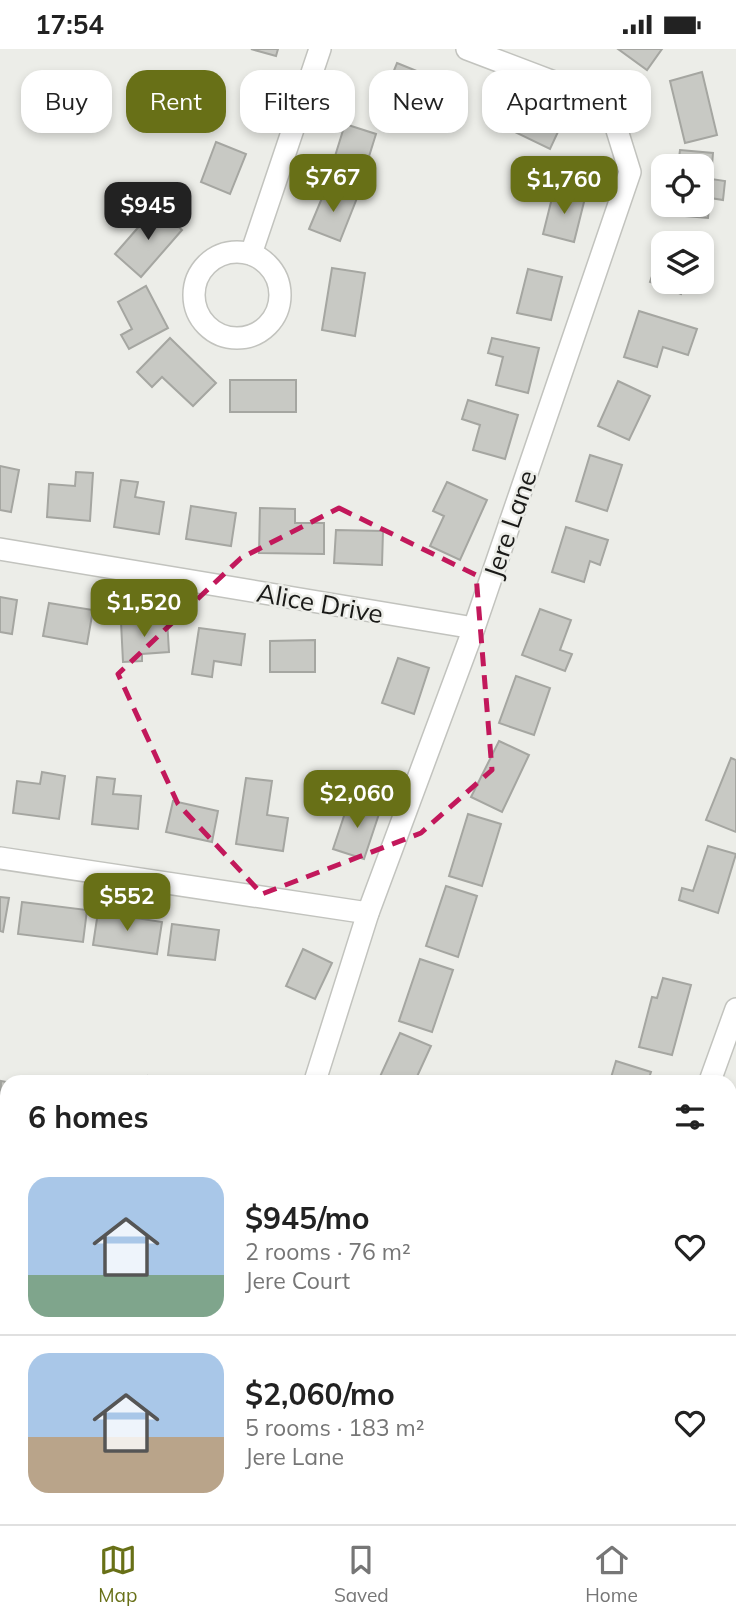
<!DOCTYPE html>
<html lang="en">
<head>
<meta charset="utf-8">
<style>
	:root { --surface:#fff; --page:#f2f2f2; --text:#222; --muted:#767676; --line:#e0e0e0; --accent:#687017 }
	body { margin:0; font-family:Mulish,sans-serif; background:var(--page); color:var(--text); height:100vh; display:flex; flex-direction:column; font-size:26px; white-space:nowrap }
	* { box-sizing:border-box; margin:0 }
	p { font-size:23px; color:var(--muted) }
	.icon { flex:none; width:38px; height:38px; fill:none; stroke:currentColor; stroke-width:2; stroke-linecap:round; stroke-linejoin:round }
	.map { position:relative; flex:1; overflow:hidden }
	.side { position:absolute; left:0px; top:1026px; width:737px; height:450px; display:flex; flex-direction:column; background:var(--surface); border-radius:21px 21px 0 0; box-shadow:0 4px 10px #0003 }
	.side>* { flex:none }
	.top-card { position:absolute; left:21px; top:21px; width:695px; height:63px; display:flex; gap:14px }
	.tools { position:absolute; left:651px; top:105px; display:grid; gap:14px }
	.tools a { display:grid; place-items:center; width:63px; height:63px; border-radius:14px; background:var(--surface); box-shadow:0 4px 10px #0003; font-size:35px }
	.price { position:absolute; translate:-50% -60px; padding:0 16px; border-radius:14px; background:var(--accent); color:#fff; font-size:23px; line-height:46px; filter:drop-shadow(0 2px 4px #0008) }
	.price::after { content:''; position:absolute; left:50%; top:42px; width:21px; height:16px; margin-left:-10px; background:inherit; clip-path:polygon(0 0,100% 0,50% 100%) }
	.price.active { background:#222; color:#fff }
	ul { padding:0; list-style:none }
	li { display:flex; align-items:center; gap:21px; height:175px; padding:0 28px }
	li+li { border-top:2px solid var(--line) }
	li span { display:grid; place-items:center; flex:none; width:196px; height:140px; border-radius:21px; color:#555 }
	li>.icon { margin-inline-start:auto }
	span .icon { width:84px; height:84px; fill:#fffc; stroke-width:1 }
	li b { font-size:30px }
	h2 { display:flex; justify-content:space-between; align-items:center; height:84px; padding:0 28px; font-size:30px }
	.tag { padding:0 24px; border-radius:21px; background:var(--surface); box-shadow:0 4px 10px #0003; font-size:24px; line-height:63px }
	.tag.active { background:var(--accent); color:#fff }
	.status { display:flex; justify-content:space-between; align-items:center; height:49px; padding:0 35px; background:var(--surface); direction:ltr }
	.status svg { height:19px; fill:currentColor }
	.tab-bar { display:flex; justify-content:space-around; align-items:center; height:98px; border-top:2px solid var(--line); background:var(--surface); font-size:19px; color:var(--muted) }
	.tab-bar a { display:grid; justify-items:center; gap:4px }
	.tab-bar .active { color:var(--accent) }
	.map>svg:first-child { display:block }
	.building { fill:#c8c9c4; stroke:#a5a6a1; stroke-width:2 }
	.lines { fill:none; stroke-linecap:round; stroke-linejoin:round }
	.minor-casing { stroke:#c2c3be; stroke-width:24 }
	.minor { stroke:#fff; stroke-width:21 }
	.marked { fill:none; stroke:#c2185b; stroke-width:5; stroke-dasharray:14 9; stroke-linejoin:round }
	.labels { text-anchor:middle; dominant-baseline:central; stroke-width:5; stroke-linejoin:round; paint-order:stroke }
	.street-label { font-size:26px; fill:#1a1a18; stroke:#ecede8 }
</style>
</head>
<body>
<div class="status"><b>17:54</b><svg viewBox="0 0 49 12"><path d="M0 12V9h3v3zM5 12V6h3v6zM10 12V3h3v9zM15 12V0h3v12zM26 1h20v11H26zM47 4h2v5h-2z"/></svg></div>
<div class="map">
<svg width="736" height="1475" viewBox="0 0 736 1475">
	<rect width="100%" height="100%" fill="#ecede8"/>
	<g class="building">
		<polygon points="251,0 278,0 276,7"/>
		<polygon points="618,0 662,0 647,21"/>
		<polygon points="397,14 439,31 424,67 382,51"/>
		<polygon points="702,23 717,86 685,94 670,32"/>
		<polygon points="506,43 564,70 550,100 492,72"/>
		<polygon points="345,75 376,85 362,130 331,120"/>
		<polygon points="216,93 246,105 230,145 201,133"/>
		<polygon points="680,101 713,104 711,130 725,132 723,151 710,149 708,169 674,166 675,156 702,156 702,117 678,117"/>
		<polygon points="327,137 357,149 340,192 309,180"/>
		<polygon points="554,141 585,149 574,193 543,185"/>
		<polygon points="156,158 182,181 141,228 115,205"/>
		<polygon points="666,188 682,194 664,194"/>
		<polygon points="663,196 663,233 686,233 681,245 650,233"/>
		<polygon points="332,219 365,224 355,287 322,281"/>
		<polygon points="528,220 562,228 551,271 517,264"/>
		<polygon points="146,237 168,279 129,300 121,286 132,280 118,253"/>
		<polygon points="639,262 697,280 688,306 663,298 657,318 624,308"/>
		<polygon points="170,289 216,334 193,357 162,328 152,338 137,323"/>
		<polygon points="492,289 539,299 528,344 496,336 503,308 488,304"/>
		<rect x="230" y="331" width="66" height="32"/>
		<polygon points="618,332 650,347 629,391 598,377"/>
		<polygon points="468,351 518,366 505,410 473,401 480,376 462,370"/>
		<polygon points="590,406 622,416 607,462 576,452"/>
		<polygon points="0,417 19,421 11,463 0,461"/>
		<polygon points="76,423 93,424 90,472 47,468 49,435 75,437"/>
		<polygon points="121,431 138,433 135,448 164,453 159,485 114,478"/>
		<polygon points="447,433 487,451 460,511 430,497 444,467 433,462"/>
		<polygon points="191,457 236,464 231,497 186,490"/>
		<polygon points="260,459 295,460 295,474 324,474 324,505 259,504"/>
		<polygon points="566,478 608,491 600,516 590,512 584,533 552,523"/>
		<polygon points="336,481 383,482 382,516 334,514"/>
		<polygon points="0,548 17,551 12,585 0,583"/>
		<polygon points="49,554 93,561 87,595 43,587"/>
		<polygon points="540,560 571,571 560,601 572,605 565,622 522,606"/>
		<polygon points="167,570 169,603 142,605 142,612 123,613 121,573"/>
		<polygon points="199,579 245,585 241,616 214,612 212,628 192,625"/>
		<polygon points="315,591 315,623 270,623 270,592"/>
		<polygon points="398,609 429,619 414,665 382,654"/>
		<polygon points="516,627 550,639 534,686 499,674"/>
		<polygon points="499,692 529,706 502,763 471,748"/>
		<polygon points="731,709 736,711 736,783 706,771"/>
		<polygon points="42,723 65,727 59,770 13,764 17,732 40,735"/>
		<polygon points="97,728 115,730 113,745 141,747 138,780 92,775"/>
		<polygon points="246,729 272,732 267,766 288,769 283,802 236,795"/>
		<polygon points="173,752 218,762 212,793 166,783"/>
		<polygon points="349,752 380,762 364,810 333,800"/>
		<polygon points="468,765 501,775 482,837 449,827"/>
		<polygon points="708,797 736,805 718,864 679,851 682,839 693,842"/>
		<polygon points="446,837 477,847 458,908 426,897"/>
		<polygon points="0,848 9,849 3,883 0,882"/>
		<polygon points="22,853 87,861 83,893 18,885"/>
		<polygon points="98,863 162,873 157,905 93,896"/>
		<polygon points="172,875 219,881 215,911 168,906"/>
		<polygon points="303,900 332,914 315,950 286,937"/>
		<polygon points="420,910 453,921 432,983 399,972"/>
		<polygon points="663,929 691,936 672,1006 639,998 652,948 657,949"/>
		<polygon points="400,984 431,997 415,1032 378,1032"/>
		<polygon points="616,1012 651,1023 648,1032 610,1032"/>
		<polygon points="148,1027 175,1031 174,1032 147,1032"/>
		<polygon points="1,1032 7,1033 7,1064 0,1063"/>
		<polygon points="730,1065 736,1067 731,1086 730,1086"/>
		<polygon points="736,1080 736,1131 730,1128 730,1098"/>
		<polygon points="0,1150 7,1151 7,1184 0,1183"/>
		<polygon points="730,1280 736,1283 736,1319 730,1316"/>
		<polygon points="733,1434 736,1436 736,1475 729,1475 733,1468 730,1466 730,1439"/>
		<polygon points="597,1468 628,1468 626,1475 595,1475"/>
	</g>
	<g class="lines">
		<defs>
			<g id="minor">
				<circle cx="237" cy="246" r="43"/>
				<polyline points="251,205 320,0"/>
				<polyline points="0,500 474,579"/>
				<polyline points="0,809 368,864"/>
				<polyline points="315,1032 368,864 474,579 630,123 616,78 583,44 467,0"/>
				<polyline points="710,1032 736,960"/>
				<polyline points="0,1109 7,1109"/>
				<polyline points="730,1375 736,1378"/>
				<polyline points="534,1475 536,1468"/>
			</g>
		</defs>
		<use href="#minor" class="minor-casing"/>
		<use href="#minor" class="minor"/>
	</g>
	<path class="marked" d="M339,459l137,67 16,195 -71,63 -159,61 -84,-90 -60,-130 123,-116z"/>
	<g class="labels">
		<g class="street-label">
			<text transform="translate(510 475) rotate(-71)">Jere Lane</text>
			<text transform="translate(320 554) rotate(10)">Alice Drive</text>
		</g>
	</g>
</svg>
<div class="tools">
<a><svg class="icon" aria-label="locate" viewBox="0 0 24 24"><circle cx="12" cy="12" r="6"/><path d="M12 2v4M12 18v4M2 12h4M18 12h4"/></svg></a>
<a><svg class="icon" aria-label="layers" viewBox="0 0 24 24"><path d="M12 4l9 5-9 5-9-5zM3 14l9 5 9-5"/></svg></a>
</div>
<b class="price" style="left:333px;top:165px">$767</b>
<b class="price" style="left:564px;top:167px">$1,760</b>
<b class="price active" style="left:148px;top:193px">$945</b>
<b class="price" style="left:144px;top:590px">$1,520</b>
<b class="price" style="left:357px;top:781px">$2,060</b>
<b class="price" style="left:127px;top:884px">$552</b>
<div class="top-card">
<a class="tag">Buy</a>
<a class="tag active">Rent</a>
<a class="tag">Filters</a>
<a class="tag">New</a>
<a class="tag">Apartment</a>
</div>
<section class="side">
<h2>6 homes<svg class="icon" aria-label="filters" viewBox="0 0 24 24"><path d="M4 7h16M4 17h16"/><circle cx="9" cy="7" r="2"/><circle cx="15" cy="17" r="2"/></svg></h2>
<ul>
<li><span style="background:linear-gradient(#a9c7e8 70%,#7fa58c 0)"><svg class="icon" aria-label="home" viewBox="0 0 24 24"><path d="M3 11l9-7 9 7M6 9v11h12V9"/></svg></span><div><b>$945/mo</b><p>2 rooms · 76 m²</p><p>Jere Court</p></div><svg class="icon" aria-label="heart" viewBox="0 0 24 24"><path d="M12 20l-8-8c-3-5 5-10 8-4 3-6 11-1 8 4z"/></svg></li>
<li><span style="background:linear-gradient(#a9c7e8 60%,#b9a48a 0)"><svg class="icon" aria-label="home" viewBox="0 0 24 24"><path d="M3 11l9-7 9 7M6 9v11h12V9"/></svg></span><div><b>$2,060/mo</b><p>5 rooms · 183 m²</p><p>Jere Lane</p></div><svg class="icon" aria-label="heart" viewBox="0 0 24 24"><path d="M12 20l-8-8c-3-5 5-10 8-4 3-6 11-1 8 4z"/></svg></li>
</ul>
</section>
</div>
<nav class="tab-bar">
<a class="active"><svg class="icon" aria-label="map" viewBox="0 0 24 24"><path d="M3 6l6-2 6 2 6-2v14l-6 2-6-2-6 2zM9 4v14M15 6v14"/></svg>Map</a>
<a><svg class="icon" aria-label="saved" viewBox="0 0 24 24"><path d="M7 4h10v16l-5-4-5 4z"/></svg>Saved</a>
<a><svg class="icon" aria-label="home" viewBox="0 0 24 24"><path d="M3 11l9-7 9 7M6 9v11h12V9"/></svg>Home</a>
</nav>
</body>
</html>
